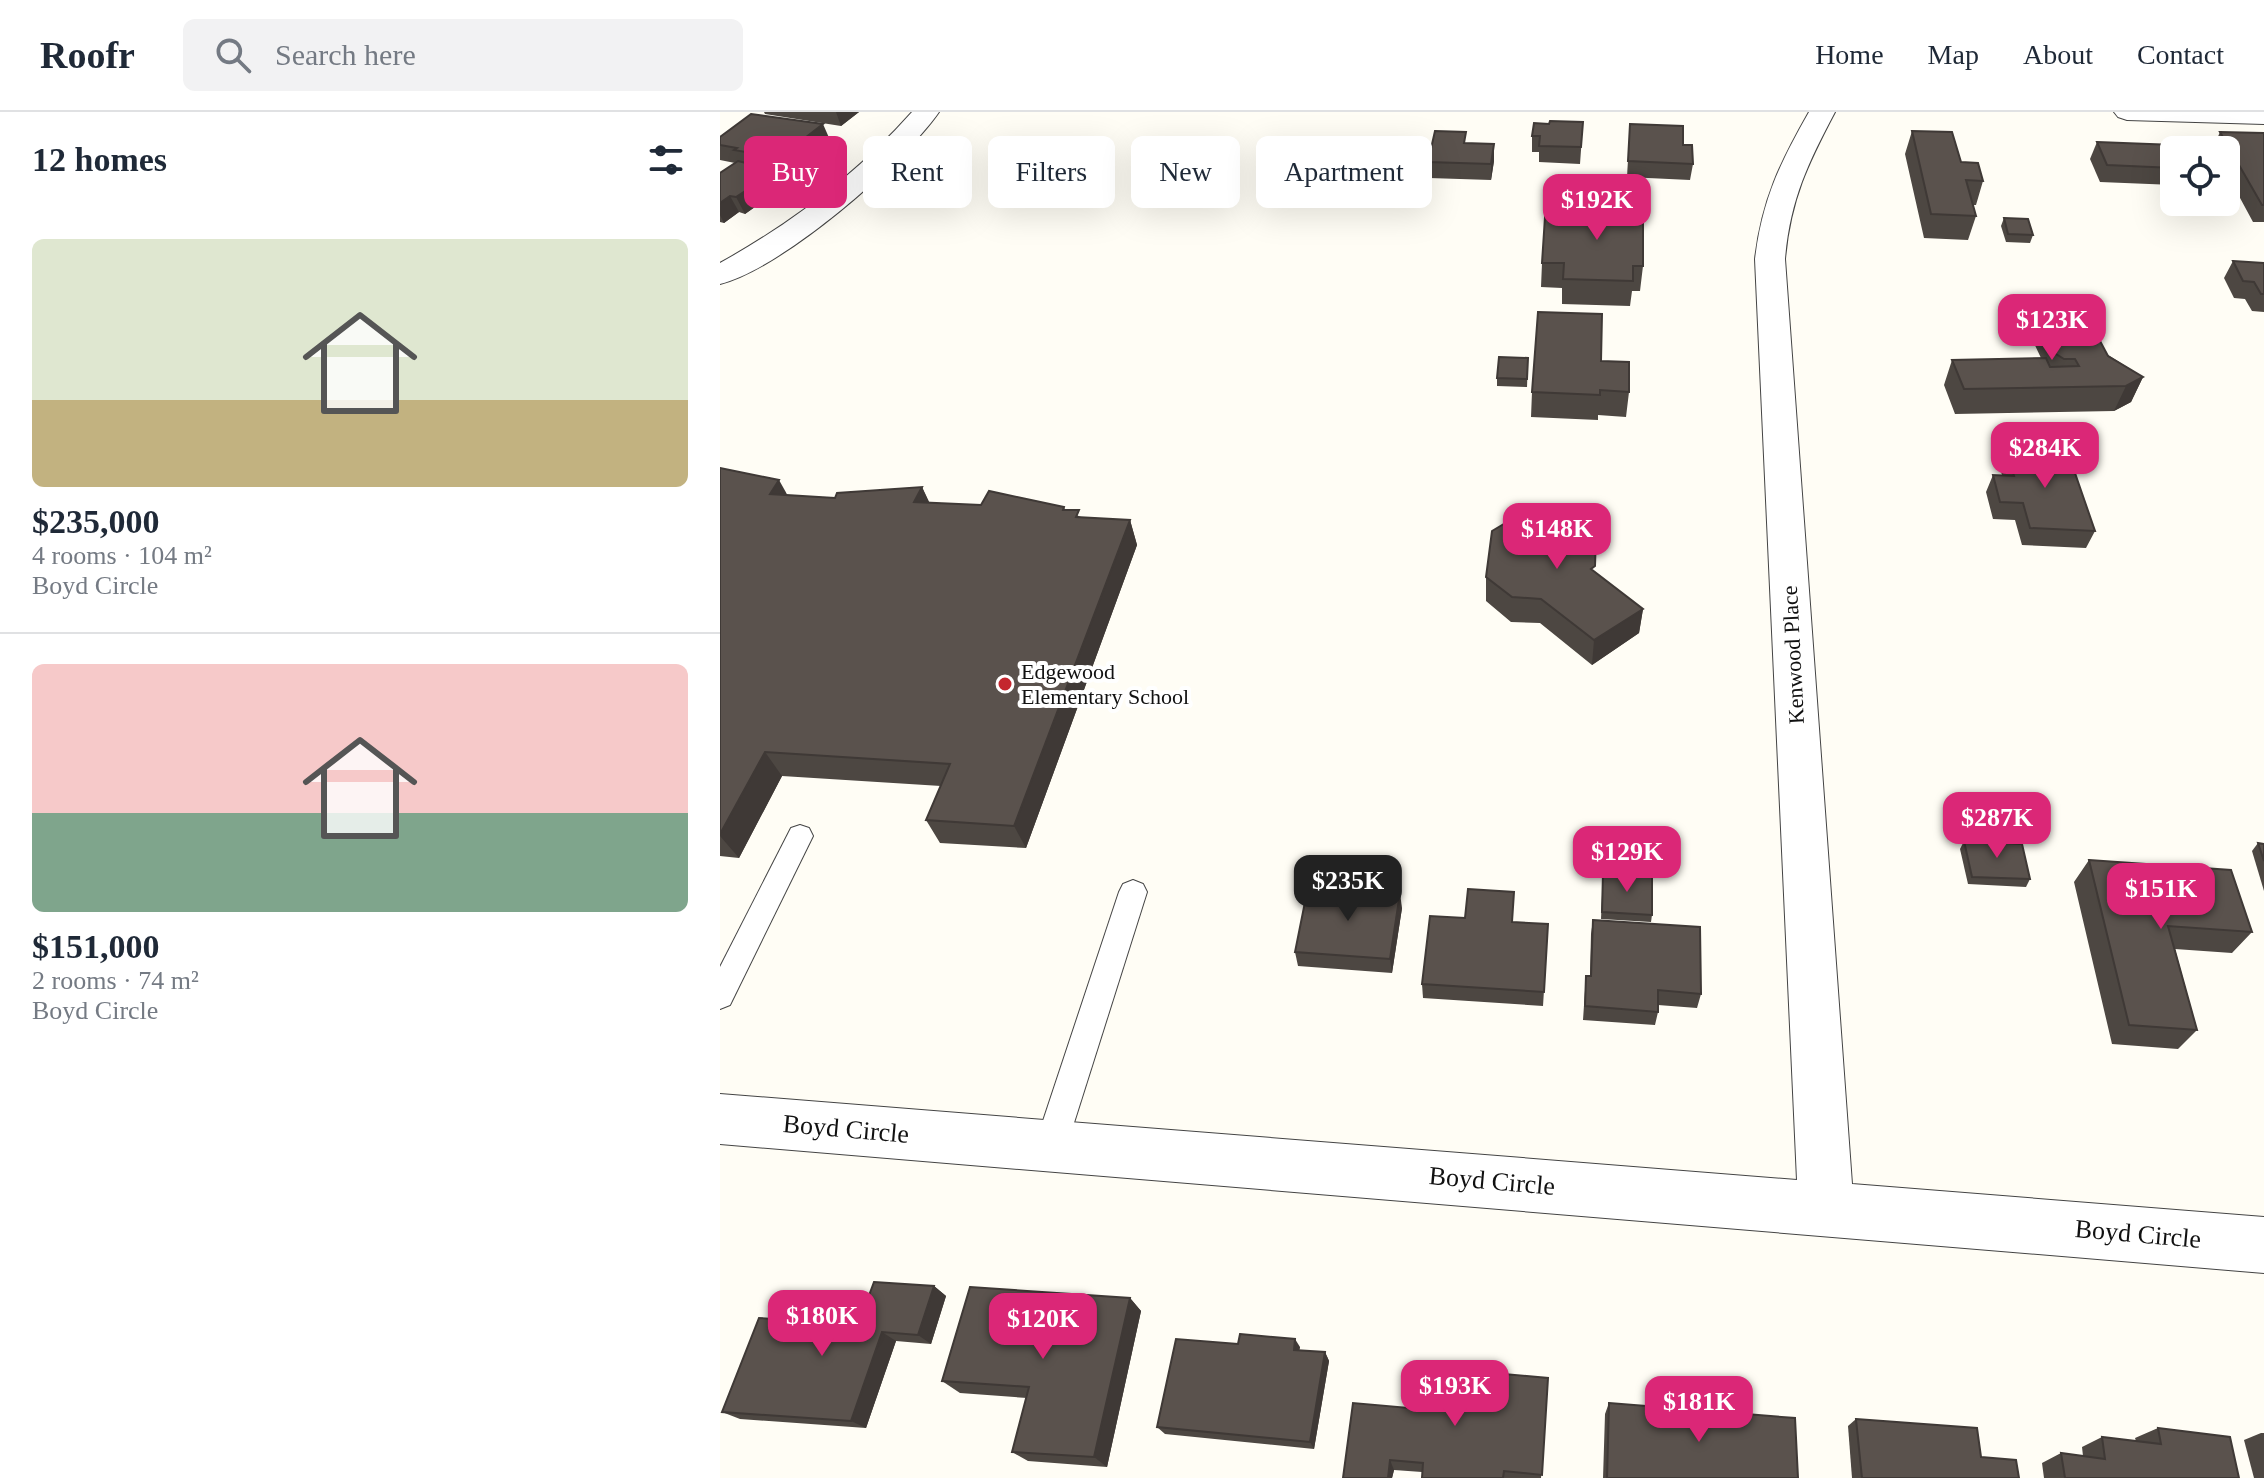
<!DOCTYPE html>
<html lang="en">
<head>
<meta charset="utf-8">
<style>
	:root { --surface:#fff; --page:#f2f2f3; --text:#1f2937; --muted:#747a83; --line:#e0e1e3; --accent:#db2777 }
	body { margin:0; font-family:Georgia,serif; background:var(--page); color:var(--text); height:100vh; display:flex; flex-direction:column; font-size:30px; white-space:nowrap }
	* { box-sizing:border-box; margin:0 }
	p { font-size:26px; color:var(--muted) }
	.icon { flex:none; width:44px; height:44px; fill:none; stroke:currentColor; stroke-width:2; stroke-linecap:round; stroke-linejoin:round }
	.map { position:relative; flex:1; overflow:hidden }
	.drawer { display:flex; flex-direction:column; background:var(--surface); width:720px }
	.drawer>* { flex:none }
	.guide { position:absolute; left:24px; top:24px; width:760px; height:72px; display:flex; gap:16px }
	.controls { position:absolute; left:1440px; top:24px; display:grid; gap:16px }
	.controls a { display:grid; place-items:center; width:80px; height:80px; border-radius:12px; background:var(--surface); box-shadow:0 8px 32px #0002; font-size:40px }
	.price { position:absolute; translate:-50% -68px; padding:0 18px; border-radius:16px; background:var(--accent); color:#fff; font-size:26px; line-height:52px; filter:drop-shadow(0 2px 4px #0008) }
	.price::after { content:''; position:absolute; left:50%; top:48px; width:24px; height:18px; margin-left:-12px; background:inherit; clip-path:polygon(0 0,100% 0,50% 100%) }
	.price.on { background:#222; color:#fff }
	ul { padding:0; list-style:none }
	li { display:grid; align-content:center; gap:16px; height:424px; padding:0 32px }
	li+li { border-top:2px solid var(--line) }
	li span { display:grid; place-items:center; height:248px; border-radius:12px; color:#555 }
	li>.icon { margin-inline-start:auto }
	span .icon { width:144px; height:144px; fill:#fffc; stroke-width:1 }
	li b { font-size:34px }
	h2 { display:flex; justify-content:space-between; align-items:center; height:96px; padding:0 32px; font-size:34px }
	.chip { padding:0 28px; border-radius:12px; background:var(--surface); box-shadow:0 8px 32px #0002; font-size:28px; line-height:72px }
	.chip.on { background:var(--accent); color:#fff }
	header { display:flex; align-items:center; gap:48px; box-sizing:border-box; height:112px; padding:0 40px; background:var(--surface); border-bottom:2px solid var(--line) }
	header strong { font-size:38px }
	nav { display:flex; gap:44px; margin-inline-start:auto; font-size:28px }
	.search { width:560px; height:72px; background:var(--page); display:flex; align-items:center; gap:20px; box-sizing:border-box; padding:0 28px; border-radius:12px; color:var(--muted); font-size:30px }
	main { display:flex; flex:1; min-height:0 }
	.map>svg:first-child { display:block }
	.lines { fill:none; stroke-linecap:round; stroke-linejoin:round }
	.service-casing { stroke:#444; stroke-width:2 }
	.minor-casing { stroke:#444; stroke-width:2 }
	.service { fill:#fff; fill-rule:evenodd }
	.minor { fill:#fff; fill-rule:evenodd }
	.wall { fill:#4d4742 }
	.shaded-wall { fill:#3f3936 }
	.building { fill:#5a524d; stroke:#3f3936; stroke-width:2 }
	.poi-dot { fill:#c4262e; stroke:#fff; stroke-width:3 }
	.labels { text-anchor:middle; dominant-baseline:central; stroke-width:8; stroke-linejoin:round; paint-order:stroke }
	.street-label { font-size:22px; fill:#111; stroke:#fff }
	.poi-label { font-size:22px; fill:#111; stroke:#fff; text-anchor:start }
	.near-street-label { font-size:26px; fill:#111; stroke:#fff }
</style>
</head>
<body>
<header>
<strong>Roofr</strong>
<div class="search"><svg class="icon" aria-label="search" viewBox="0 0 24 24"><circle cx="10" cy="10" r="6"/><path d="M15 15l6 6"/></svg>Search here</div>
<nav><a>Home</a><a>Map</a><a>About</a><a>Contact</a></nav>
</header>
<main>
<section class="drawer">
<h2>12 homes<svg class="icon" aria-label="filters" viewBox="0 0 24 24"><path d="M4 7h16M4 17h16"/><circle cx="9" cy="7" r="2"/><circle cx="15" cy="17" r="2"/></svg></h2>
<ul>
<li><span style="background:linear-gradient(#dfe7d0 65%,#c2b280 0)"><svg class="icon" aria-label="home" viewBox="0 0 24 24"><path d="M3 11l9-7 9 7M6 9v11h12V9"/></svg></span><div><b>$235,000</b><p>4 rooms · 104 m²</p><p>Boyd Circle</p></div></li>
<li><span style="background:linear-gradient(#f6c9c9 60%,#7fa58c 0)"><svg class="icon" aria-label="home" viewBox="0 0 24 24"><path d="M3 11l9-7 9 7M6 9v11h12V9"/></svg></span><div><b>$151,000</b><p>2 rooms · 74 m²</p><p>Boyd Circle</p></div></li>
</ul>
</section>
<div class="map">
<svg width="1544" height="1366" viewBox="0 0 1544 1366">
	<rect width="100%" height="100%" fill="#fffdf5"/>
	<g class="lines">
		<defs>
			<g id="service">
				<polygon points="80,713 89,716 93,724 10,893 0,897 0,855 71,716"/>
				<polygon points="413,768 423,772 427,780 347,1033 342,1044 331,1048 320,1044 315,1033 399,780 403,772"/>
			</g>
			<g id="minor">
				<path d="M192,0h27c-36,52 -158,157 -219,172v-21c72,-40 137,-89 192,-151z"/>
				<path d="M1089,0h26c-27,51 -45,88 -50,147l67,925 412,33v56l-1544,-129v-50l1077,86 -42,-921c7,-59 25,-96 54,-147z"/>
				<polygon points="1394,0 1544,0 1544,12 1407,8 1398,5"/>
			</g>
		</defs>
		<use href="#service" class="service-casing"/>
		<use href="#minor" class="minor-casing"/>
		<use href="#service" class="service"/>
		<use href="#minor" class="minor"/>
	</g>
	<g class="wall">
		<polygon points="44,0 139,0 121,14 45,2"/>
		<polygon points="863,10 860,52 819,50 819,40 812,40 812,24 829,12"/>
		<polygon points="910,12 963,33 973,52 970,68 907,65"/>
		<polygon points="1192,19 1241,50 1263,69 1256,93 1253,93 1256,104 1248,128 1204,126 1185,42"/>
		<polygon points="1500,20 1544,21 1544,110 1533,110 1506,60 1506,38 1494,38 1493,36"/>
		<polygon points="0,25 110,28 67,62 52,60 58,73 44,83 46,87 25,102 19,100 4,111 0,110 0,61 15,51 0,48"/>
		<polygon points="1377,30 1454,38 1454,73 1380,70 1370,47"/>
		<polygon points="746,31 774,49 771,68 709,66 708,50"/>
		<polygon points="1284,106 1313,123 1310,131 1286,130 1281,114"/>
		<polygon points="919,109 923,154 920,179 912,179 910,194 842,192 842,176 821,175 822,151"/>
		<polygon points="1513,149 1544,151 1544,200 1532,199 1525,187 1514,186 1504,166"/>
		<polygon points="1320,200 1423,265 1411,290 1394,299 1235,302 1224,273 1232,248 1321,246 1311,225"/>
		<polygon points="808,246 807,275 777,274 777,266"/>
		<polygon points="881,249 909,280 906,305 878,303 878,308 811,305 812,280"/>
		<polygon points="1286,336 1375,419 1366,436 1302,433 1295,408 1273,407 1266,380 1273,363 1282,363 1279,353"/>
		<polygon points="0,356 67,383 115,386 202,375 209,391 261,393 344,395 345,398 361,405 410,408 417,433 306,736 220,731 206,708 221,674 62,664 19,746 0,744"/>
		<polygon points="874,460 923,497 919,521 872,553 820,511 791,510 766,489 766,465"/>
		<polygon points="1244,729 1310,767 1306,775 1248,772 1240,737"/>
		<polygon points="1538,731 1544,732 1544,779 1532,739"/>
		<polygon points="1369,748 1532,820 1512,841 1455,837 1477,918 1458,937 1392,932 1354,770"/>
		<polygon points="883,761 932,803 931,810 881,807"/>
		<polygon points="682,796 672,861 578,854 575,840"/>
		<polygon points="873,808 981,882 977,896 938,893 938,900 935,913 863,908 866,864 870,864 871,822"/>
		<polygon points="792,810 828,812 823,894 703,886 702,872"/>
		<polygon points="214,1174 226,1184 211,1232 176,1229 146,1316 20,1307 2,1300 138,1213"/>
		<polygon points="410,1186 421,1199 387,1355 308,1349 292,1340 307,1286 240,1281 222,1269"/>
		<polygon points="518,1232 580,1235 579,1238 605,1240 609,1249 594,1337 445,1322 437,1315"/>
		<polygon points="828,1266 821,1366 702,1366 702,1360 674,1358 672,1366 623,1366 700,1297"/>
		<polygon points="889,1291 1078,1366 883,1366 885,1302"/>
		<polygon points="1136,1307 1261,1345 1299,1366 1132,1366 1128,1314"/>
		<polygon points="1438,1316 1519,1366 1324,1366 1322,1351 1341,1341 1363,1344 1362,1335 1382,1325 1416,1329 1415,1326"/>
		<polygon points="1541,1321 1544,1321 1544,1366 1534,1366 1524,1328"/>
	</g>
	<g class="shaded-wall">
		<polygon points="116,0 139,0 121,14"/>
		<polygon points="103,12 110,28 67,62 59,46"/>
		<polygon points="774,32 774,49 771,68 771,52"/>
		<polygon points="50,57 58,73 44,83 46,87 25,102 16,85 33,69"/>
		<polygon points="10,84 19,100 4,111 0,103 0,91"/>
		<polygon points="1423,265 1411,290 1394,299 1406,274"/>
		<polygon points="59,368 73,393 50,382"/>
		<polygon points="202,375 214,400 194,390"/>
		<polygon points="410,408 417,433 306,736 294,714"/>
		<polygon points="923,497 919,521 872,553 874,528"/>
		<polygon points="45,640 62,664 19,746 0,724 0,722"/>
		<polygon points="680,781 682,796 672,861 670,847"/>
		<polygon points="214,1174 226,1184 211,1232 198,1223"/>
		<polygon points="410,1186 421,1199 387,1355 374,1345"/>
		<polygon points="162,1220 176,1229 146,1316 131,1309"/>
		<polygon points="575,1227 580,1235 578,1246 574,1238"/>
		<polygon points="605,1240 609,1249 594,1337 590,1330"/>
		<polygon points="670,1348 674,1358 672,1366 668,1366"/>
	</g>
	<g class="building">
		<polygon points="31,2 103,12 59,46 14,38 17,36 0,33 0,25"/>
		<polygon points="830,9 863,10 861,35 819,34 820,24 812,24 814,11 829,12"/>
		<polygon points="910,12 963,14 963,33 972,33 973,52 908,49"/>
		<polygon points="715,19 746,20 744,31 774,32 771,52 708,50"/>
		<polygon points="1192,19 1232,20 1241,50 1258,51 1263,69 1246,68 1256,104 1211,102"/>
		<polygon points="1500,20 1544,21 1544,93 1542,93"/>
		<polygon points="1377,30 1455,33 1457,38 1454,38 1454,56 1387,53"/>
		<polygon points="18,49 50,57 33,69 39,70 16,85 10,84 0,91 0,61"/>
		<polygon points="875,87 919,88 919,109 923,109 923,154 913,154 913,169 843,167 844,151 822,151 825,105 874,107"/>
		<polygon points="1284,106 1308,107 1313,123 1288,122"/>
		<polygon points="1513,149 1544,151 1544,182 1541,182 1534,170 1523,169"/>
		<polygon points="1364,199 1388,244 1423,265 1406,274 1244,277 1232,248 1326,246 1330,255 1359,254 1355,247 1344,247 1328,237 1337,233 1320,200"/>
		<polygon points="818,200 882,202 881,249 909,250 909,280 880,278 880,283 812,280"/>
		<polygon points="779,245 808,246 807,267 777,266"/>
		<polygon points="1286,336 1347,338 1375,419 1310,416 1303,391 1280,390 1273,363 1294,364"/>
		<polygon points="0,356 59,368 50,382 115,386 117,381 202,375 194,390 261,393 269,379 344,395 343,398 359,398 356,405 410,408 294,714 206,708 230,652 45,640 0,722"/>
		<polygon points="804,400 846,402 876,424 875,454 871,457 923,497 874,528 821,487 792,485 766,465 772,419"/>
		<polygon points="1244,729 1302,732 1310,767 1252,765"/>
		<polygon points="1538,731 1544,732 1544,749"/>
		<polygon points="1369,748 1511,758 1532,820 1448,814 1477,918 1409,913"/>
		<polygon points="883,761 932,764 932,803 882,800"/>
		<polygon points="588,775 680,781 670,847 575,840"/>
		<polygon points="748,777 794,780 792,810 828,812 824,880 702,872 710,804 745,806"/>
		<polygon points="873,808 980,815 981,882 938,878 938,900 865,894 866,864 871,864"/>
		<polygon points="154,1170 214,1174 198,1223 162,1220 131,1309 2,1300 39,1206 138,1213"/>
		<polygon points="250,1175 410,1186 374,1345 292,1340 309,1275 222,1269"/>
		<polygon points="520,1222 575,1227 574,1238 605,1240 590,1330 437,1315 456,1227 518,1232"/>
		<polygon points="705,1255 828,1266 822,1363 784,1359 783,1366 702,1366 703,1351 670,1348 668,1366 623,1366 633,1291 700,1297"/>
		<polygon points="889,1291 1075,1306 1078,1366 887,1366"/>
		<polygon points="1136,1307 1257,1316 1261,1345 1296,1348 1299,1366 1142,1366"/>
		<polygon points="1438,1316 1510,1325 1519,1366 1345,1366 1341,1341 1385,1347 1382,1325 1441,1332"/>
	</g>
	<circle class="poi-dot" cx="285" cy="572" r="8"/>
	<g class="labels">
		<g class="street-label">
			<text transform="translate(1073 543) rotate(-93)">Kenwood Place</text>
		</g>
		<g class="poi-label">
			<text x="301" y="559">Edgewood<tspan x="301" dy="25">Elementary School</tspan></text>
		</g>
		<g class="near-street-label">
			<text transform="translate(126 1017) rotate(5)">Boyd Circle</text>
			<text transform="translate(772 1069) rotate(5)">Boyd Circle</text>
			<text transform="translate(1418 1122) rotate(5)">Boyd Circle</text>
		</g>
	</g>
</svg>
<div class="controls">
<a><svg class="icon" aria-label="locate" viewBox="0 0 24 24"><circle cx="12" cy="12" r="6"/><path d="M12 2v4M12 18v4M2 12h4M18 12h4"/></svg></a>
</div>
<b class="price" style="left:877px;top:130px">$192K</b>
<b class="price" style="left:1332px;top:250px">$123K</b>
<b class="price" style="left:1325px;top:378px">$284K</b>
<b class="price" style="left:837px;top:459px">$148K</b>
<b class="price" style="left:1277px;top:748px">$287K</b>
<b class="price" style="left:907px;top:782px">$129K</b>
<b class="price on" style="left:628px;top:811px">$235K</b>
<b class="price" style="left:1441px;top:819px">$151K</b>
<b class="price" style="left:102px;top:1246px">$180K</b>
<b class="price" style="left:323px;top:1249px">$120K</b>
<b class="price" style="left:735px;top:1316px">$193K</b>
<b class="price" style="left:979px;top:1332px">$181K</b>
<div class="guide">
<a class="chip on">Buy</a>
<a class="chip">Rent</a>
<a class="chip">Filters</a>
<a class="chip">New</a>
<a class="chip">Apartment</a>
</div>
</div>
</main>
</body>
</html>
